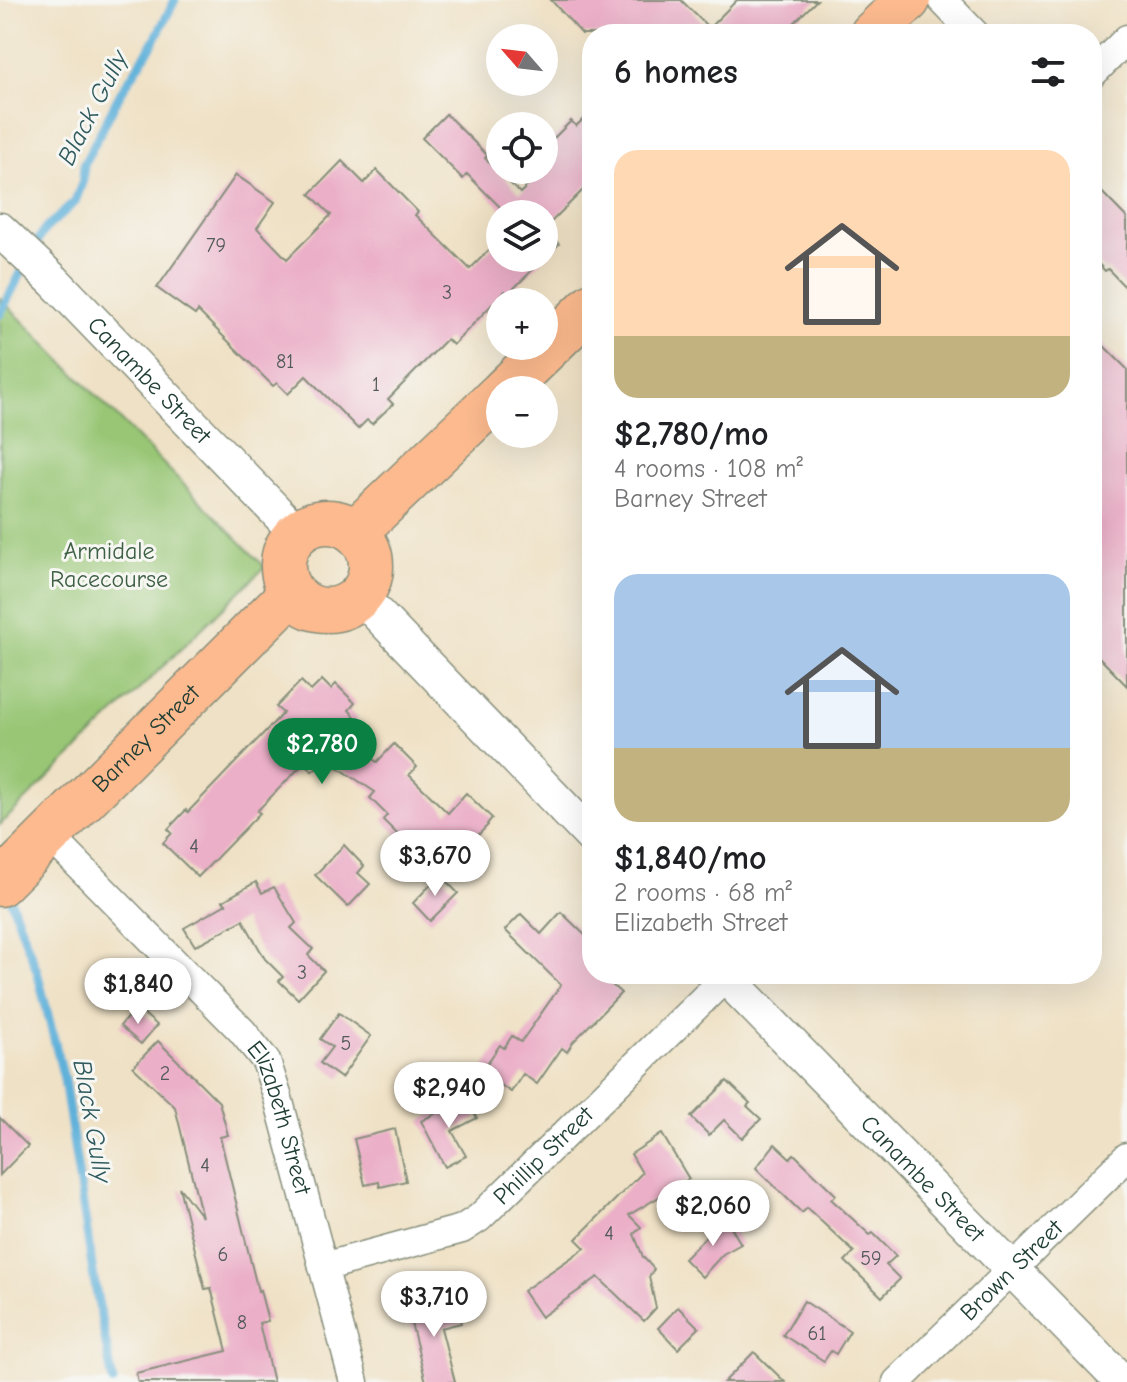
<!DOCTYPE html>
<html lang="en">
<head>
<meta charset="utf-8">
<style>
	:root { --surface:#fff; --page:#f6f6f6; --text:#202124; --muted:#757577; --accent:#0b8043 }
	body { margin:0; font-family:"Comic Neue",sans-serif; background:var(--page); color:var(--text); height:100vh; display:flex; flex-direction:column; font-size:30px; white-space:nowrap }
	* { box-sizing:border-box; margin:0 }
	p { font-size:26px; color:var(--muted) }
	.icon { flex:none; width:44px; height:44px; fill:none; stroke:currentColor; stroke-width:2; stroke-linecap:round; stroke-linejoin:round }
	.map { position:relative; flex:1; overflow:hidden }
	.details { position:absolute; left:582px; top:24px; width:520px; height:960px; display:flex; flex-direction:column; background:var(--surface); border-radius:32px; box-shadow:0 8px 32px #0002 }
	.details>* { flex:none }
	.needle { width:52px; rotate:298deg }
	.controls { position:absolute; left:486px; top:24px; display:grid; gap:16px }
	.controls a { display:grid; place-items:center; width:72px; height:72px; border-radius:50%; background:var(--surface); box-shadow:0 8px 32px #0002; font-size:40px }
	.price { position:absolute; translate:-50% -68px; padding:0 18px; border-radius:28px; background:#fff; color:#222; font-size:26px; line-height:52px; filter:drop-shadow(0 2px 4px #0008) }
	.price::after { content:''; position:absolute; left:50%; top:48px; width:24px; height:18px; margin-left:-12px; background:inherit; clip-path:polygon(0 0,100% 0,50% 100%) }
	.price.active { background:var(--accent); color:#fff }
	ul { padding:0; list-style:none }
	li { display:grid; align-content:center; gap:16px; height:424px; padding:0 32px }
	li span { display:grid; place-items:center; height:248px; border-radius:24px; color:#555 }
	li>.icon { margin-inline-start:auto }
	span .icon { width:144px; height:144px; fill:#fffc; stroke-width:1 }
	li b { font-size:34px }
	h2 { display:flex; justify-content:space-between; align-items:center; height:96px; padding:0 32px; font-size:34px }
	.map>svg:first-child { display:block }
	.green { fill:#98c674; stroke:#5c8254; stroke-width:2 }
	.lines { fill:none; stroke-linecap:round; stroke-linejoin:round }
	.stream { stroke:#5fb1da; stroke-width:9 }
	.building { fill:#ebafc7 }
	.minor-casing { stroke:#878f7c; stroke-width:31 }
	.tertiary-casing { stroke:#878f7c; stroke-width:37 }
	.primary-casing { stroke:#878f7c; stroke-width:47 }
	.minor { stroke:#fff; stroke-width:28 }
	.tertiary { stroke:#fff; stroke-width:34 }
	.primary { stroke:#fcba8e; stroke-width:44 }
	.labels { text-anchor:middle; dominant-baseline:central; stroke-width:6; stroke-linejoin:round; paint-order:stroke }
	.number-label { font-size:20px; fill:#525a59 }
	.street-label { font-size:24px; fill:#1f3d34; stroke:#f6f6f2 }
	.park-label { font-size:24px; fill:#3d5f44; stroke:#f6f6f2 }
	.water-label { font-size:26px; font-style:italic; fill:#2f5a5e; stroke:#f6f6f2 }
</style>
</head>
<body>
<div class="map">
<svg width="1127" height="1382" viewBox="0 0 1127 1382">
	<rect width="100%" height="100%" fill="#f6f6f2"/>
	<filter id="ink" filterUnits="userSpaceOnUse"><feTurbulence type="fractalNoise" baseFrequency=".0125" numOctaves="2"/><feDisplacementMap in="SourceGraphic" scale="16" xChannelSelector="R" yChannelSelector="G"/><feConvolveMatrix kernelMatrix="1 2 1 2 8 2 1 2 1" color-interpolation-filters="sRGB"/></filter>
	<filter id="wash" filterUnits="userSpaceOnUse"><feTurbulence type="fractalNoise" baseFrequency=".006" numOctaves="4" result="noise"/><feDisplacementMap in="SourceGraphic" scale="32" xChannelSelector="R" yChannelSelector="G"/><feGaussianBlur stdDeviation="1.8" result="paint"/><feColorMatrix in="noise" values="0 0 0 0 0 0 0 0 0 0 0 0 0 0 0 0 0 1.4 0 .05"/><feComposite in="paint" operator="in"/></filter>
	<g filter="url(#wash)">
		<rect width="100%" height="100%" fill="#efe1c5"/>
		<polygon class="green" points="0,298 265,567 0,825"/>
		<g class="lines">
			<g class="stream">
				<polyline points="33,250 44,230 75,202 83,180 84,164 120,94 153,43 175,0"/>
				<polyline points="0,314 26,263"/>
				<polyline points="7,890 37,971 64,1079 94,1279 113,1382"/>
			</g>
		</g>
		<g id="blocks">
			<g class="building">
				<polygon points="551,0 681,0 709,28 737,0 817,0 783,34 582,34"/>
				<polygon points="592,111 592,181 544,229 559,244 508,294 505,291 453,345 447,339 388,399 393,404 372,424 367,420 358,429 306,376 288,394 277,383 273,386 198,311 195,315 157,288 236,175 275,202 257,228 287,259 331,215 310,194 342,161 364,183 377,170 418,212 415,215 470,269 500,239 500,258 544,258 544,214 507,214 467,174 463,179 422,138 446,114 487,155 485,158 520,193 544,170 544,148 571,121 576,126"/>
				<polygon points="1092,182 1127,218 1127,289 1108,269 1105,271 1092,257"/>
				<polygon points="1092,334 1127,369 1127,686 1092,650"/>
				<polygon points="322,680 331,689 336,684 355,703 349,710 357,719 340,737 377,762 394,744 417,767 409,775 448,813 466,793 492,818 487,824 488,825 439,875 383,820 387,815 370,798 375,792 327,760 312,771 305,762 257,811 260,813 198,877 163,843 172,833 168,829 186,810 188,812 283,713 276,707 301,681 311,691"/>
				<polygon points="344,845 364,866 358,873 370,884 348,907 315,875"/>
				<polygon points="440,875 458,893 430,921 413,903"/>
				<polygon points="256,882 262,893 274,887 296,923 291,928 313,949 308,955 324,971 298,999 279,981 283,977 265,959 243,920 195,946 184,928 226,904 223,901"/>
				<polygon points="561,912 592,942 592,974 622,974 612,985 621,993 573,1042 567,1052 562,1048 537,1084 523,1074 511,1092 481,1072 500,1045 504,1048 512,1036 521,1042 561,985 505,930 521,914 541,934"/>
				<polygon points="136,1007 157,1025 141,1044 120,1026"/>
				<polygon points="339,1013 371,1036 341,1078 320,1063 332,1047 320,1039"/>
				<polygon points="158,1041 219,1102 228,1135 220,1137 258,1291 260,1290 268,1321 259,1323 273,1382 138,1382 136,1373 227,1351 211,1288 205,1289 179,1187 202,1217 175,1107 133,1067"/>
				<polygon points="727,1081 750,1103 747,1106 761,1119 742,1138 724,1120 709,1135 691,1117"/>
				<polygon points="466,1097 477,1118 452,1131 466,1156 445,1167 421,1121"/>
				<polygon points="0,1118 28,1146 0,1175"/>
				<polygon points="395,1129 406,1181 380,1187 379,1182 365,1185 354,1139"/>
				<polygon points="662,1134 689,1179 629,1215 641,1227 634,1234 643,1257 654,1269 649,1277 656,1308 644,1321 598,1277 541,1317 523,1291 585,1248 576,1239 642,1173 631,1154"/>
				<polygon points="775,1144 790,1158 794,1154 836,1195 831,1199 870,1235 873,1233 896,1256 886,1265 900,1279 882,1297 845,1261 854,1252 807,1208 802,1213 756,1168"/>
				<polygon points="725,1217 741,1244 723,1254 702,1277 684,1259"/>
				<polygon points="455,1299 461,1323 441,1328 455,1382 426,1382 408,1311"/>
				<polygon points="804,1301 850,1331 836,1354 831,1351 824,1361 783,1335"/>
				<polygon points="678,1307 699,1328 678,1349 658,1328"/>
				<polygon points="754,1352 785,1382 724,1382"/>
			</g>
		</g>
	</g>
	<g filter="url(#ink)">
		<use href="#blocks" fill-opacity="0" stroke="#878f7c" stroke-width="2"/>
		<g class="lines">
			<defs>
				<g id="minor">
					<polyline points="942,0 975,34"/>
					<polyline points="1092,74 1127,39"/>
					<path id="s1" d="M50,836l192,195 24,30 12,37 76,284"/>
					<path id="s2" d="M323,1267l139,-38 17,-11 247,-241"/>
					<path id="s3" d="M897,1382l230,-225"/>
				</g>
				<g id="tertiary">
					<path id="s4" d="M0,230l54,51 243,252"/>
					<polyline points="360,596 592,837"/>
					<path id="s5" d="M723,974l399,408"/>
				</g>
				<g id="primary">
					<polyline points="872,34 908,0"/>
					<polyline points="504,390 592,305"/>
					<circle cx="327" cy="566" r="44"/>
					<polyline points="355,532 500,394"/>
					<path id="s6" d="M0,884l291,-291"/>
				</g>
			</defs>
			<use href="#minor" class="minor-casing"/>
			<use href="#tertiary" class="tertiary-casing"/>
			<use href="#primary" class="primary-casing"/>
			<use href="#minor" class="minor"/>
			<use href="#tertiary" class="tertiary"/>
			<use href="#primary" class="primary"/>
		</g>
	</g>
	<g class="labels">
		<g class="number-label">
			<text x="216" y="245">79</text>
			<text x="447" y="292">3</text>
			<text x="285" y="361">81</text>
			<text x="376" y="384">1</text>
			<text x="194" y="846">4</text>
			<text x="302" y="972">3</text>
			<text x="346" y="1043">5</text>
			<text x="165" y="1073">2</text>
			<text x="205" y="1165">4</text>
			<text x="609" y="1233">4</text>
			<text x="223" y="1254">6</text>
			<text x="871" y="1258">59</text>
			<text x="242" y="1322">8</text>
			<text x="817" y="1333">61</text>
		</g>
		<g class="street-label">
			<text stroke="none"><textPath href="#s4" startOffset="212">Canambe Street</textPath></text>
			<text stroke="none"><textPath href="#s6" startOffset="206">Barney Street</textPath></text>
			<text stroke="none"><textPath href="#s1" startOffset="370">Elizabeth Street</textPath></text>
			<text stroke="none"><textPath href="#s2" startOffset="254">Phillip Street</textPath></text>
			<text stroke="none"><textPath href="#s5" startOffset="286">Canambe Street</textPath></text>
			<text stroke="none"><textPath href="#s3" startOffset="160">Brown Street</textPath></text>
		</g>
		<g class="park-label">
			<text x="109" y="551">Armidale<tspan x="109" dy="28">Racecourse</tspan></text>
		</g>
		<g class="water-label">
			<text transform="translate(93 108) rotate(-63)">Black Gully</text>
			<text transform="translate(92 1121) rotate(80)">Black Gully</text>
		</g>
	</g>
</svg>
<div class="controls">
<a><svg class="needle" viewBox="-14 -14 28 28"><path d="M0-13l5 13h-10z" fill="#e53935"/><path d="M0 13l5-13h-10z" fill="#757577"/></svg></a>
<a><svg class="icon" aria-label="locate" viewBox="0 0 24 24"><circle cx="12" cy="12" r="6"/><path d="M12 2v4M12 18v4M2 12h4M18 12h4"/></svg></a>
<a><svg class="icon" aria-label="layers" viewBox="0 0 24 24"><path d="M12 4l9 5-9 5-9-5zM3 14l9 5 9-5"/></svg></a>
<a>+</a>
<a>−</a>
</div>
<b class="price active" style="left:322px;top:786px">$2,780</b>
<b class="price" style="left:435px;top:898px">$3,670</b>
<b class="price" style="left:138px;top:1026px">$1,840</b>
<b class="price" style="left:449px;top:1130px">$2,940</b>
<b class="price" style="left:713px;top:1248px">$2,060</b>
<b class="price" style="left:434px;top:1339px">$3,710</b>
<section class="details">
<h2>6 homes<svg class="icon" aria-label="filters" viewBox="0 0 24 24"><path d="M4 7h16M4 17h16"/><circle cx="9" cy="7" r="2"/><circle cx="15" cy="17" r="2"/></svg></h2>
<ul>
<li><span style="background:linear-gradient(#ffd9b3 75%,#c2b280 0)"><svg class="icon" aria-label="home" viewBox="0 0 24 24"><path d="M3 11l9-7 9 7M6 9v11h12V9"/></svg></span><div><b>$2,780/mo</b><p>4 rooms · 108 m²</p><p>Barney Street</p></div></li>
<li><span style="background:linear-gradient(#a9c7e8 70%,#c2b280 0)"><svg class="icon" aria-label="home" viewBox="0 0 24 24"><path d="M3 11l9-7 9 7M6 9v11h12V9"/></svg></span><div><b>$1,840/mo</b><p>2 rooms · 68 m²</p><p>Elizabeth Street</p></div></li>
</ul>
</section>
</div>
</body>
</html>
